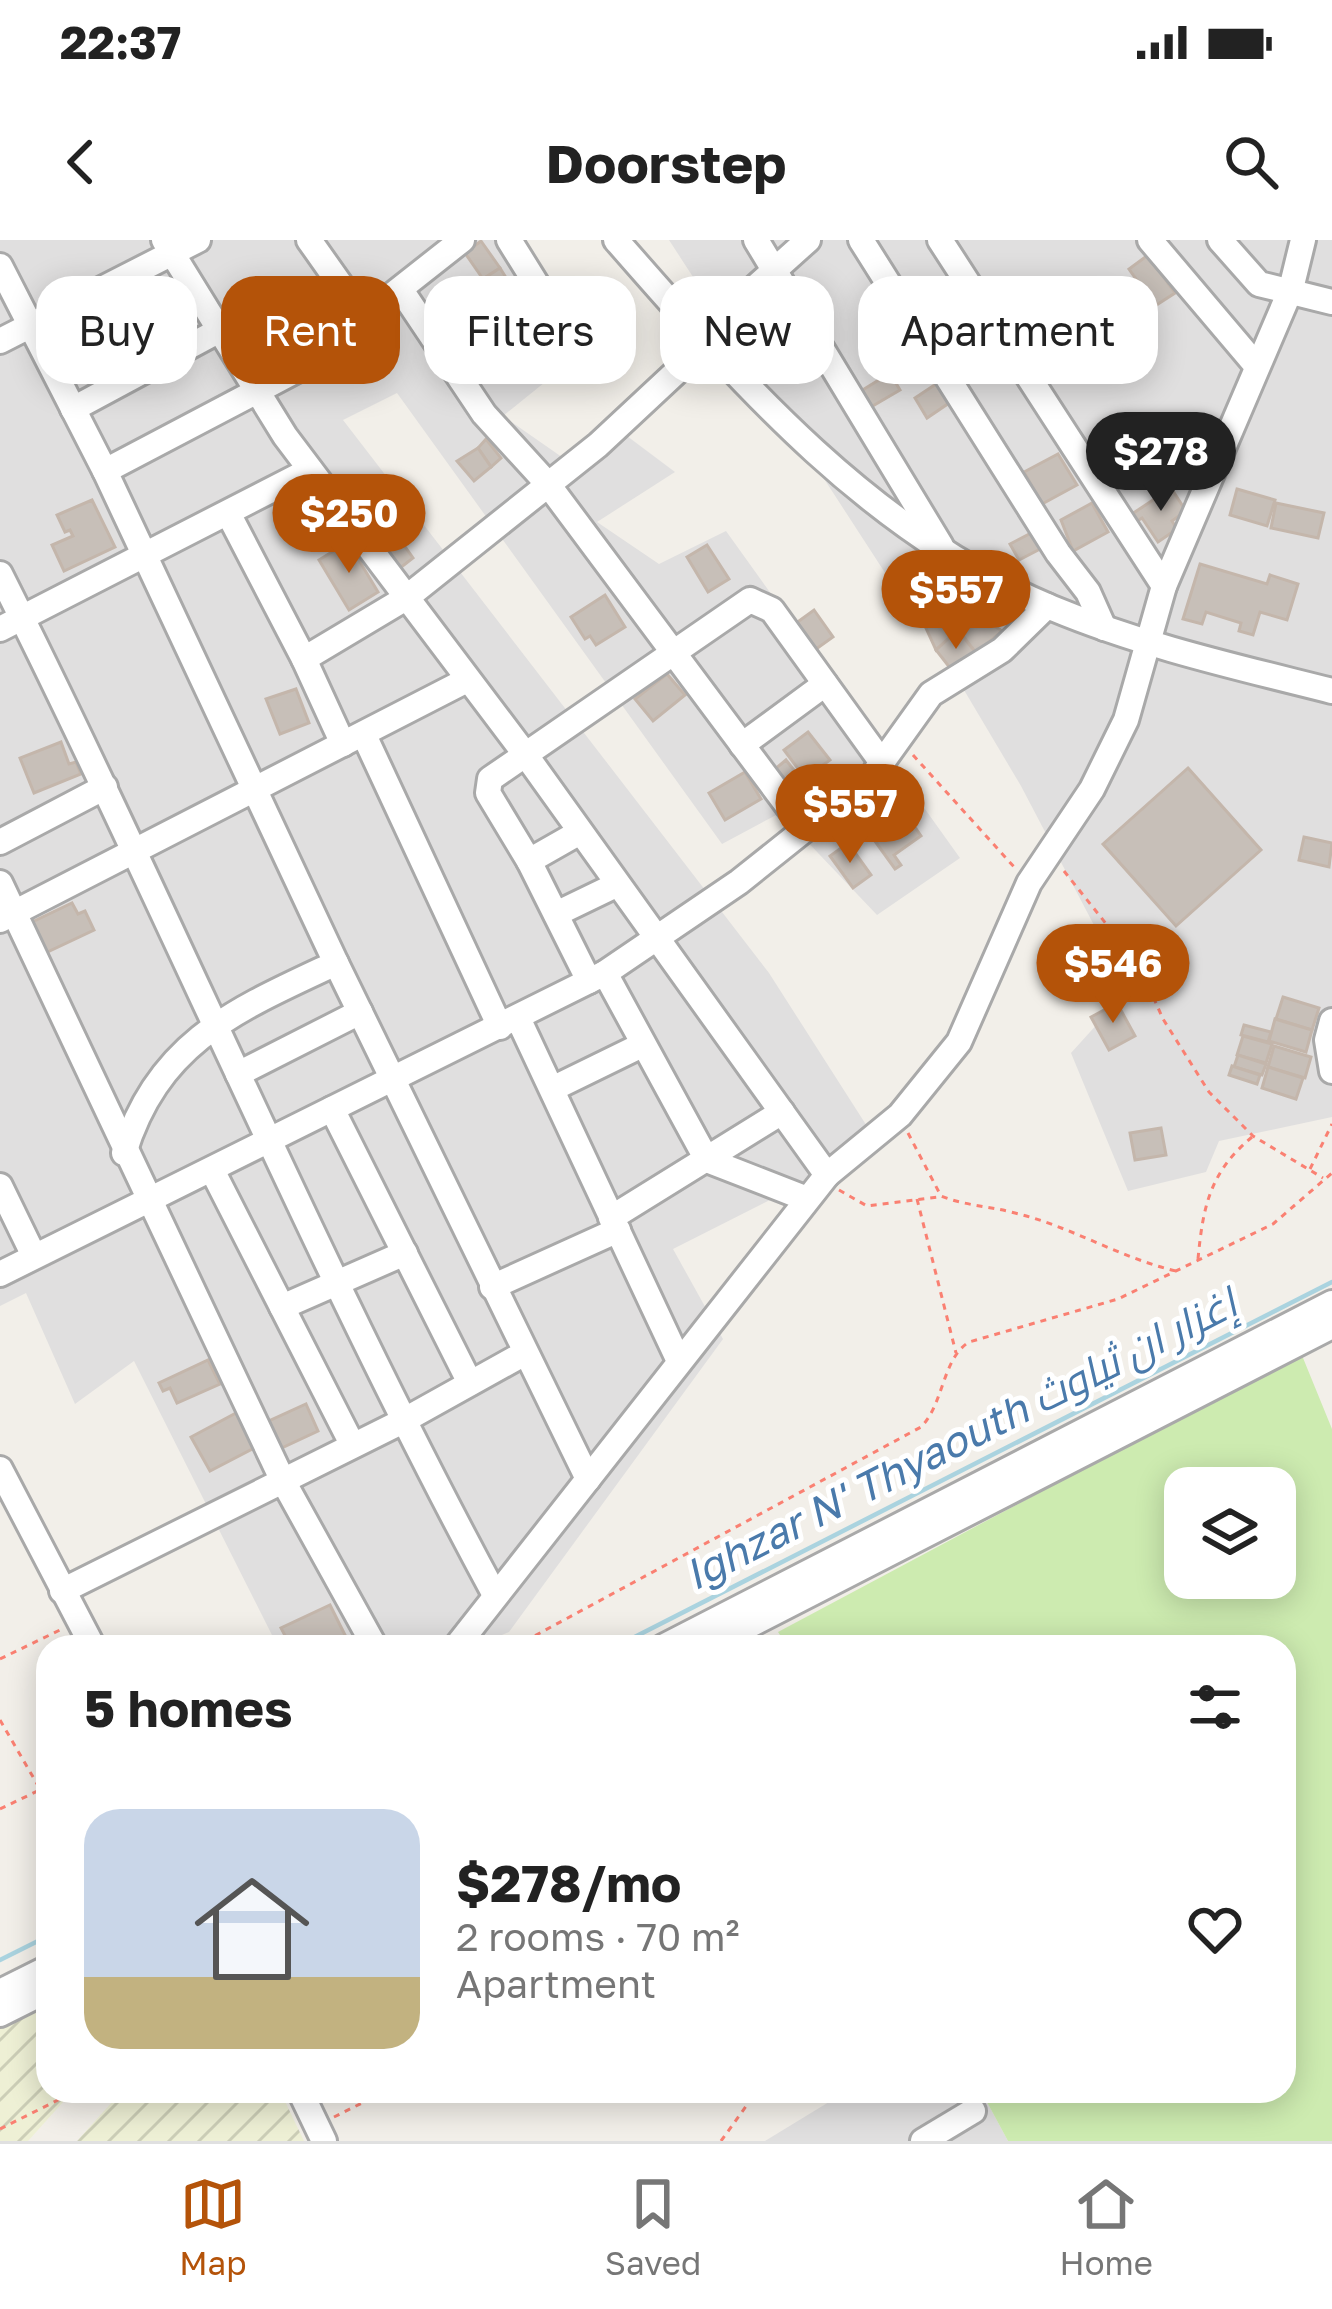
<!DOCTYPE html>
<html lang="en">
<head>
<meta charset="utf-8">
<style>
	:root { --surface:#fff; --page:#f2f2f2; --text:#222; --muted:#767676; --line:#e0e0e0; --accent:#b45309 }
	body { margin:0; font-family:"Golos Text",Cairo,sans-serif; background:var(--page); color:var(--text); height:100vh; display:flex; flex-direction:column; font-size:45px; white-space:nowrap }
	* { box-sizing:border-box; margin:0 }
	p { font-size:39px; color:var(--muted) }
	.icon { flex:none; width:66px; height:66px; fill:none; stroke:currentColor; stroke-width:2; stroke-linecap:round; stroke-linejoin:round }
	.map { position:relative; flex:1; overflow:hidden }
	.details { position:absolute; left:36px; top:1395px; width:1260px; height:468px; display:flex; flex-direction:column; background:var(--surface); border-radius:36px; box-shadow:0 6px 30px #0003 }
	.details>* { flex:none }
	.guide { position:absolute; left:36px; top:36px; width:1260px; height:108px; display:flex; gap:24px }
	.fabs { position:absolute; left:1164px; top:1227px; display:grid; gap:24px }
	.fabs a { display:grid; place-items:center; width:132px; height:132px; border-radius:24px; background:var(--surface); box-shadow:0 6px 30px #0003; font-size:60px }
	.price { position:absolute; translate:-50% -102px; padding:0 27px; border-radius:42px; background:var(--accent); color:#fff; font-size:39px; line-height:78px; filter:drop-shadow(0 3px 6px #0008) }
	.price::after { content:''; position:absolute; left:50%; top:72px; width:36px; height:27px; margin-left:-18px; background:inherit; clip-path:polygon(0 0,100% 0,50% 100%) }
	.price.current { background:#222; color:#fff }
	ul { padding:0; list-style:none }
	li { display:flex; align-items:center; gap:36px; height:300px; padding:0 48px }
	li+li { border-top:3px solid var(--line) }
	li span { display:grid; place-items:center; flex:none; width:336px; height:240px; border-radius:36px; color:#555 }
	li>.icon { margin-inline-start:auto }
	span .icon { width:144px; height:144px; fill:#fffc; stroke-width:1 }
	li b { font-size:51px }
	h2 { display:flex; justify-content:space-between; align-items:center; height:144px; padding:0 48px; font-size:51px }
	.pill { padding:0 42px; border-radius:36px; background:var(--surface); box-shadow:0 6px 30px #0003; font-size:42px; line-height:108px }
	.pill.current { background:var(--accent); color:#fff }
	.status { display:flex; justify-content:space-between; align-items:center; height:84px; padding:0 60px; background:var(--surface); direction:ltr }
	.status svg { height:33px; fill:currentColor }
	header { display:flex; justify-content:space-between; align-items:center; height:156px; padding:0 48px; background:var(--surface); font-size:54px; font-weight:700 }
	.dock { display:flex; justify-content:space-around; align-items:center; height:168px; border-top:3px solid var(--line); background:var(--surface); font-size:33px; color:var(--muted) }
	.dock a { display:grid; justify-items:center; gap:6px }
	.dock .current { color:var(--accent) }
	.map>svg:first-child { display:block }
	.residential { fill:#e0dfdf }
	.farmland { fill:url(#farmland-furrows) }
	.grass { fill:#cdebb0; fill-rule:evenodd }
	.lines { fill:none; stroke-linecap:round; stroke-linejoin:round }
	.stream { stroke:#aad3df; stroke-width:4.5 }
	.building { fill:#c7bfb8; stroke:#c4b6ab; stroke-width:3 }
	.minor-casing { stroke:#a9a9a9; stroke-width:30 }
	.path { stroke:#fa8072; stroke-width:3; stroke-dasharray:6 6; stroke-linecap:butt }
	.minor { stroke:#fff; stroke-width:24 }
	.labels { text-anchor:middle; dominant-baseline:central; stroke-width:10; stroke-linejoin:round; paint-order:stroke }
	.water-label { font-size:42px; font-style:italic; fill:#4a7aab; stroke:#fff }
</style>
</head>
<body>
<div class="status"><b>22:37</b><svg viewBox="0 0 49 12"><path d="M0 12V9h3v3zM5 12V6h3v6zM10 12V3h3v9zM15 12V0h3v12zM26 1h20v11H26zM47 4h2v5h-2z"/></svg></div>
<header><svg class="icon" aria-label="back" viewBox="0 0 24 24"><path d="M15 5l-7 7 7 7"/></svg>Doorstep<svg class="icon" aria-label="search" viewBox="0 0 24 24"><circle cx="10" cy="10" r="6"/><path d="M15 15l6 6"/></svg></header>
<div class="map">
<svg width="1332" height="1901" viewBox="0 0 1332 1901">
	<defs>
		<pattern id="farmland-furrows" width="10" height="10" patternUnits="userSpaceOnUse" patternTransform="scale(3)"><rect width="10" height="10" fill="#eef0d5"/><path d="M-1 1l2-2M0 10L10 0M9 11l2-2" fill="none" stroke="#ccceb7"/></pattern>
	</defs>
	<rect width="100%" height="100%" fill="#f2efe9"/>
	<g class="residential">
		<polygon points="0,0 502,0 586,109 503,176 569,222 611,184 675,232 597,282 659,324 726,291 960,618 877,675 780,573 722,604 397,153 343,180 769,733 879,905 673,1009 723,1099 509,1392 473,1407 278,1407 134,1121 75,1164 26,1053 0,1066"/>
		<polygon points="669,0 1332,0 1332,877 1219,901 1206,932 1128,951 1071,813 1128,750 1021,546 926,386 917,382"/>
		<polygon points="847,1851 981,1851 1008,1901 765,1901"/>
	</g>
	<g class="farmland">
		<polygon points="48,1764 48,1851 73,1851 28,1901 0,1901 0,1789"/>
		<polygon points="122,1851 280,1851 304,1901 77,1901"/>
	</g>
	<path class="grass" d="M1301,1113l31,76v712h-324l-27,-50h303v-444h-496l-10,-15zM1185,1248h90v90h-90z"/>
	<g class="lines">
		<g class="stream">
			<polyline points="615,1407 1332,1042"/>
			<polyline points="0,1720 48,1696"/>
		</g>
	</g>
	<g class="building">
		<polygon points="481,1 500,28 483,39 465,13"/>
		<polygon points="1148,15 1175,53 1155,66 1129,29"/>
		<polygon points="500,28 518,57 504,71 483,39"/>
		<polygon points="778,57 791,76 779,84 784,91 765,104 747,78"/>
		<polygon points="493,100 512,125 494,139 477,112"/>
		<polygon points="890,133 900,150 871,167 861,151"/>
		<polygon points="939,142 952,161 927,178 915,158"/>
		<polygon points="486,199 501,218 491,227 478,208"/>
		<polygon points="478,208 491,227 474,241 457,221"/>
		<polygon points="1058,214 1077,245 1042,264 1024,232"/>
		<polygon points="363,244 374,264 353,275 342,255"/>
		<polygon points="1171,248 1186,271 1172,281 1177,289 1158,302 1142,278 1134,283 1129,276"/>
		<polygon points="1237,249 1275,260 1267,286 1230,275"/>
		<polygon points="92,260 115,307 64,331 52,305 73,296 70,290 65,292 57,275"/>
		<polygon points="1092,263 1108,292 1073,311 1061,280"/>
		<polygon points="1276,263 1324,273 1318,298 1271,288"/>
		<polygon points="318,264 333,290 307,305 292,279"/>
		<polygon points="384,278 397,296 378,310 365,292"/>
		<polygon points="1035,291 1044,307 1019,320 1010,304"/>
		<polygon points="401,301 413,318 395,332 382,315"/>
		<polygon points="348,302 378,352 349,370 319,320"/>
		<polygon points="707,305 729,339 708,352 687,317"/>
		<polygon points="1200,324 1267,344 1270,335 1298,344 1287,380 1260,372 1253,395 1239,391 1241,383 1206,372 1202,384 1183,379"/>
		<polygon points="898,328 924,345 909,358 891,334"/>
		<polygon points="924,345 955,361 925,386 909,358"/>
		<polygon points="605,355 625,387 596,405 590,396 585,399 571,377"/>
		<polygon points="955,361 976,374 936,410 925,386"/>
		<polygon points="814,370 833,397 812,412 792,386"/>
		<polygon points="976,374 1002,391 976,413 958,390"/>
		<polygon points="958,390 976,413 954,433 936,410"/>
		<polygon points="667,434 685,455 653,481 635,459"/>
		<polygon points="296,449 309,483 280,494 266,459"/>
		<polygon points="808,492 830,520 805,538 784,510"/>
		<polygon points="61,502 69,524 76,522 81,534 34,553 20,518"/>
		<polygon points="786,520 805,544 788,558 769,534"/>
		<polygon points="1188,528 1261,610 1176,686 1103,604"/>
		<polygon points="745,532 761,559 725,580 709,553"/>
		<polygon points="905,573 921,596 894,615 901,625 895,629 872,597"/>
		<polygon points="1304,597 1332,603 1329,627 1299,620"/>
		<polygon points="848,603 871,635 853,648 830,616"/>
		<polygon points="72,663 78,674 85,671 94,690 41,715 26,685"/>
		<polygon points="1283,757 1319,768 1312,790 1276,779"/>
		<polygon points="1117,763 1135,796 1109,810 1091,777"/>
		<polygon points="1275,779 1312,790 1306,812 1269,801"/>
		<polygon points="1244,785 1271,792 1268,802 1241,795"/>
		<polygon points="1243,796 1272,804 1266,823 1237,815"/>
		<polygon points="1274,806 1311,817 1305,838 1268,827"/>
		<polygon points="1238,815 1266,824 1262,835 1234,827"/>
		<polygon points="1232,826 1260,835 1257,844 1229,835"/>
		<polygon points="1268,827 1303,838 1296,859 1262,848"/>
		<polygon points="1161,888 1166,915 1135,920 1130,893"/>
		<polygon points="208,1120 220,1144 177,1163 170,1148 163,1151 159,1143"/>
		<polygon points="306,1164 318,1191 273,1212 260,1185"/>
		<polygon points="236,1173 256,1207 210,1231 191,1197"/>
		<polygon points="330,1365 351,1407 291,1407 281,1388"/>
	</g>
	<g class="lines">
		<defs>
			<g id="minor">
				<polyline points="164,0 285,196 525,514 827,935 900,875 959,802 1029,643 1092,549 1126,480 1164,346 1291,49 1303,0"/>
				<polyline points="309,0 364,78"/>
				<path d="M616,0c125,143 256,294 436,368 91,38 185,59 280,83"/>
				<polyline points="756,0 941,306"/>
				<polyline points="861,0 1058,313 1088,352 1104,388"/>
				<polyline points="940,0 1164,346"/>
				<polyline points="1150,0 1255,124"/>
				<polyline points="1220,0 1259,44 1332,62"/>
				<polyline points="0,26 105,231 336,723 588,1239"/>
				<polyline points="401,50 484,174 547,243 805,589"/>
				<polyline points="0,101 198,0"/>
				<polyline points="449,122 535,55 537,45 509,0"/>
				<polyline points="73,169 218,91"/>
				<polyline points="105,231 297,130 462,0"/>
				<polyline points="228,273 304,419"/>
				<path d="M0,334c170,338 315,688 495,1021"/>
				<polyline points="0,389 310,230"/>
				<polyline points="364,495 500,787"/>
				<polyline points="343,504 304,419 406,358 598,205 687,122 739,62 808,0"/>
				<polyline points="742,505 825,444"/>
				<polyline points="580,592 529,621 589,741"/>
				<polyline points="0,602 105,547"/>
				<polyline points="529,621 488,553 490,539 750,360 772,370 883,524"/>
				<polyline points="0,643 282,1239 375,1407"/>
				<polyline points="556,674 616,645"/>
				<polyline points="0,680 467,440"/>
				<polyline points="605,733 707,920 807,959"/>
				<polyline points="518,778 678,1119"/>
				<polyline points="1332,781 1327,800 1332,831"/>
				<polyline points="238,834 360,772"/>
				<polyline points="552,849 642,805"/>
				<polyline points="332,869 470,1143"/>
				<path d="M124,913c34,-112 114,-144 212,-190"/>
				<polyline points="212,930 351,1202"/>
				<polyline points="0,946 33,1014"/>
				<polyline points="611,978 782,872"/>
				<polyline points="0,1034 605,733 739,642 873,535 931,454 1002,410 1047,366"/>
				<polyline points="492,1047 618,990"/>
				<polyline points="282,1067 405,1013"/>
				<polyline points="0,1229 93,1407"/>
				<polyline points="62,1351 401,1182 525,1113"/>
				<polyline points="456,1407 827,935"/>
				<polyline points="663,1407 1332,1063"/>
				<polyline points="707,1407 1332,1086"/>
				<polyline points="0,1752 48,1728"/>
				<polyline points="0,1774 48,1750"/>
				<polyline points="300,1851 324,1901"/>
				<polyline points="923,1901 973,1871"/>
			</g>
		</defs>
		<use href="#minor" class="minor-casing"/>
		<g class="path">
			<polyline points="913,515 1015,628"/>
			<polyline points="1064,631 1139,725 1163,779 1209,852 1253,896 1323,938"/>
			<path d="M908,893l33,63c25,10 48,10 74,17 55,13 105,45 161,58"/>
			<polyline points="1310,929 1332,884"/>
			<polyline points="839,950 867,966 939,957"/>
			<polyline points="917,959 956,1113"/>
			<path d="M1198,1019c5,-53 12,-87 54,-122"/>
			<path d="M514,1407l407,-220c23,-23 21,-68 48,-85l149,-43 155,-75 59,-51"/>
			<polyline points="0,1419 62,1389"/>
			<polyline points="0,1480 40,1549"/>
			<polyline points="0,1569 48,1546"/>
			<polyline points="334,1877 386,1851"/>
			<polyline points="0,1889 76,1851"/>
			<polyline points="721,1901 757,1851"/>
		</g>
		<use href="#minor" class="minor"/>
	</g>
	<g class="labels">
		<g class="water-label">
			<text transform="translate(960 1198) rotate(-27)">Ighzar N' Thyaouth إغزار ان ثياوث</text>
		</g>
	</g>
</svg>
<div class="fabs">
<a><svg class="icon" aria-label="layers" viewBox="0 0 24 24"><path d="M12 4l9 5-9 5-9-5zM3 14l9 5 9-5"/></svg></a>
</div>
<b class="price current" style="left:1161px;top:274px">$278</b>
<b class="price" style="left:349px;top:336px">$250</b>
<b class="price" style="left:956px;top:412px">$557</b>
<b class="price" style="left:850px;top:626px">$557</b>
<b class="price" style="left:1113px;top:786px">$546</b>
<div class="guide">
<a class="pill">Buy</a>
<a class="pill current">Rent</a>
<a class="pill">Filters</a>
<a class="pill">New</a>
<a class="pill">Apartment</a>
</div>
<section class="details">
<h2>5 homes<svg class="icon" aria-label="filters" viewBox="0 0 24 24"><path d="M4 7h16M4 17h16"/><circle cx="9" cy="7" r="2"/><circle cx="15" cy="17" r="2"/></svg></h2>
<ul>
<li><span style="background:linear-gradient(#c9d6e8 70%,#c2b280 0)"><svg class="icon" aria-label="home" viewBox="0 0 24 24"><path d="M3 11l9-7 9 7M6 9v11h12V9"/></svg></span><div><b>$278/mo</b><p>2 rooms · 70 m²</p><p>Apartment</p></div><svg class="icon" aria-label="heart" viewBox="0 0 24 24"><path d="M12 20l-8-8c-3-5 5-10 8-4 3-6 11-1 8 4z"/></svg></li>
</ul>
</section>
</div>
<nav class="dock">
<a class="current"><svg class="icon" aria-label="map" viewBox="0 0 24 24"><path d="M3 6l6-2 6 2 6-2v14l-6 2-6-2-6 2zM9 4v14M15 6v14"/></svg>Map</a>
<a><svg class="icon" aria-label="saved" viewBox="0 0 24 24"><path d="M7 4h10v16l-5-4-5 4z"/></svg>Saved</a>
<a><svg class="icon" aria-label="home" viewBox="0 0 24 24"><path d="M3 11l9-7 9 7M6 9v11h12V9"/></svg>Home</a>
</nav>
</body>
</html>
